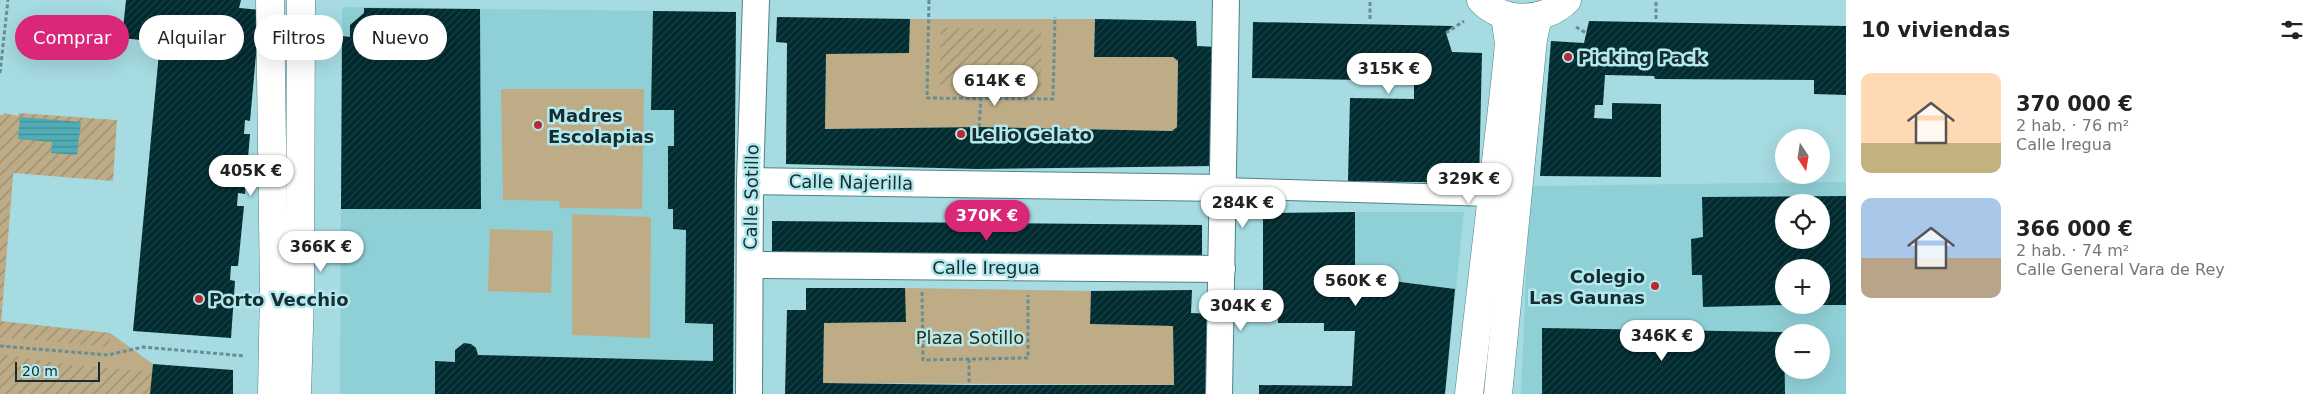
<!DOCTYPE html>
<html lang="es">
<head>
<meta charset="utf-8">
<style>
	:root { --surface:#fff; --page:#f2f2f2; --text:#222; --muted:#767676; --accent:#db2777 }
	body { margin:0; font-family:"DejaVu Sans",sans-serif; background:var(--page); color:var(--text); height:100vh; display:flex; flex-direction:column; font-size:19px; white-space:nowrap }
	* { box-sizing:border-box; margin:0 }
	p { font-size:16px; color:var(--muted) }
	.icon { flex:none; width:28px; height:28px; fill:none; stroke:currentColor; stroke-width:2; stroke-linecap:round; stroke-linejoin:round }
	.map { position:relative; flex:1; overflow:hidden }
	.panel { display:flex; flex-direction:column; background:var(--surface); width:475px }
	.panel>* { flex:none }
	.top-card { position:absolute; left:15px; top:15px; width:475px; height:45px; display:flex; gap:10px }
	.needle { width:32px; rotate:168deg }
	.tools { position:absolute; left:1775px; top:129px; display:grid; gap:10px }
	.tools a { display:grid; place-items:center; width:55px; height:55px; border-radius:50%; background:var(--surface); box-shadow:0 5px 20px #0002; font-size:25px }
	.scale { position:absolute; left:15px; bottom:12px; width:85px; box-sizing:border-box; padding-left:5px; border:2px solid #172d2f; border-top:0; font-size:14px; line-height:18px; white-space:nowrap; color:#172d2f; -webkit-text-stroke:4px #b2e9ee; paint-order:stroke }
	.price { position:absolute; translate:-50% -42px; padding:0 11px; border-radius:18px; background:#fff; color:#222; font-size:16px; line-height:32px; filter:drop-shadow(0 1px 2px #0008) }
	.price::after { content:''; position:absolute; left:50%; top:30px; width:15px; height:11px; margin-left:-8px; background:inherit; clip-path:polygon(0 0,100% 0,50% 100%) }
	.price.on { background:var(--accent); color:#fff }
	ul { padding:0; list-style:none }
	li { display:flex; align-items:center; gap:15px; height:125px; padding:0 15px }
	li span { display:grid; place-items:center; flex:none; width:140px; height:100px; border-radius:10px; color:#555 }
	li>.icon { margin-inline-start:auto }
	span .icon { width:60px; height:60px; fill:#fffc; stroke-width:1 }
	li b { font-size:21px }
	h2 { display:flex; justify-content:space-between; align-items:center; height:60px; padding:0 15px; font-size:21px }
	.tag { padding:0 18px; border-radius:22px; background:var(--surface); box-shadow:0 5px 20px #0002; font-size:18px; line-height:45px }
	.tag.on { background:var(--accent); color:#fff }
	main { display:flex; flex:1; min-height:0 }
	.map>svg:first-child { display:block }
	.built { fill:#8fd0d7; fill-rule:evenodd }
	.park { fill:#beac87 }
	.garden { fill:url(#garden-furrows) }
	.water { fill:url(#water-rules) }
	.building { fill:url(#building-hatch); fill-rule:evenodd }
	.lines { fill:none; stroke-linecap:round; stroke-linejoin:round }
	.pedestrian-casing { stroke:#4e8287; stroke-width:22 }
	.minor-casing { stroke:#4e8287; stroke-width:28 }
	.secondary-casing { stroke:#4e8287; stroke-width:29 }
	.path { stroke:#678f93; stroke-width:3; stroke-dasharray:4 2.5; stroke-linecap:butt }
	.pedestrian { stroke:#fff; stroke-width:20 }
	.minor { stroke:#fff; stroke-width:26 }
	.secondary { stroke:#fff; stroke-width:28 }
	.poi-dot { fill:#b92931; stroke:#b2e9ee; stroke-width:2 }
	.labels { text-anchor:middle; dominant-baseline:central; stroke-width:5; stroke-linejoin:round; paint-order:stroke }
	.poi-label { font-size:18px; font-weight:bold; fill:#172d2f; stroke:#b2e9ee; text-anchor:start }
	.street-label { font-size:18px; fill:#172d2f; stroke:#b2e9ee }
	.park-label { font-size:18px; fill:#372a0d; stroke:#b2e9ee }
</style>
</head>
<body>
<main>
<div class="map">
<svg width="1846" height="394" viewBox="0 0 1846 394">
	<defs>
		<pattern id="garden-furrows" width="10" height="10" patternUnits="userSpaceOnUse" patternTransform="scale(1.25)"><rect width="10" height="10" fill="#beac87"/><path d="M-1 1l2-2M0 10L10 0M9 11l2-2" fill="none" stroke="#998c6f"/></pattern>
		<pattern id="water-rules" width="6" height="5" patternUnits="userSpaceOnUse" patternTransform="scale(1.25)"><rect width="6" height="5" fill="#51acb5"/><path d="M0 2.5h6" fill="none" stroke="#428c94"/></pattern>
		<pattern id="building-hatch" width="6" height="6" patternUnits="userSpaceOnUse" patternTransform="scale(1.25)"><rect width="6" height="6" fill="#002b2f"/><path d="M-1 1l2-2M0 6l6-6M5 7l2-2" fill="none" stroke="#1c4145"/></pattern>
	</defs>
	<rect width="100%" height="100%" fill="#a5dbe1"/>
	<g class="built">
		<polygon points="342,7 736,12 733,394 340,394"/>
		<path d="M1846,182v212h-325l9,-208zM1784,202h37v38h-37zM1784,268h37v37h-37zM1784,332h37v38h-37z"/>
		<polygon points="1355,212 1464,212 1445,394 1352,394 1355,331"/>
	</g>
	<g class="park">
		<polygon points="910,19 1095,19 1094,57 1173,57 1178,61 1177,127 1172,131 979,127 825,129 826,54 909,53"/>
		<polygon points="501,89 644,89 642,209 560,208 559,201 503,200"/>
		<polygon points="0,115 18,116 1,322 110,333 153,364 150,393 0,394"/>
		<polygon points="572,214 651,217 650,338 572,335"/>
		<polygon points="490,229 553,231 551,293 488,291"/>
		<polygon points="905,288 1091,291 1090,324 1173,326 1174,385 823,383 824,323 905,322"/>
	</g>
	<g class="garden">
		<polygon points="941,28 1041,30 1041,88 939,85"/>
		<polygon points="4,113 18,116 19,113 117,120 113,181 13,173 1,321 110,333 109,347 0,337 0,119"/>
		<polygon points="0,354 71,365 152,372 150,394 0,394"/>
	</g>
	<polygon class="water" points="20,117 81,122 77,155 51,153 52,142 18,139"/>
	<g class="building">
		<polygon points="126,0 241,0 239,8 260,10 250,121 245,120 244,134 250,134 245,194 238,193 237,206 244,206 238,266 231,266 230,280 235,281 231,338 133,331 160,42 122,38"/>
		<polygon points="364,8 480,9 481,209 341,209 342,36 350,37 350,25 364,13"/>
		<polygon points="653,11 736,12 733,394 435,394 435,361 455,362 455,350 464,343 471,344 476,348 478,355 713,361 713,324 685,323 686,230 673,229 673,209 668,209 668,146 674,146 674,110 651,110"/>
		<polygon points="777,17 910,19 909,53 826,54 825,129 979,127 1172,131 1177,127 1178,61 1173,57 1094,57 1095,19 1196,21 1197,46 1217,47 1214,166 977,169 786,164 787,43 776,42"/>
		<polygon points="1589,21 1846,26 1846,95 1814,94 1814,80 1655,79 1654,76 1605,75 1603,105 1595,105 1594,118 1612,119 1612,103 1661,104 1661,177 1540,176 1551,41 1584,43"/>
		<polygon points="1253,22 1453,26 1446,33 1452,52 1482,53 1479,183 1348,181 1350,98 1414,99 1414,81 1252,78"/>
		<path d="M1846,196v109h-25v-37h-37v37l-81,2 -1,-32h-10l-1,-36 12,-2 -1,-40zM1784,202h37v38h-37z"/>
		<polygon points="1355,212 1355,293 1375,294 1377,279 1455,289 1445,394 1259,394 1259,385 1352,386 1355,331 1324,331 1324,323 1278,323 1277,297 1263,297 1263,213"/>
		<polygon points="772,221 1202,225 1202,262 772,258"/>
		<polygon points="806,288 905,288 906,322 824,323 823,383 969,385 1174,385 1173,326 1090,324 1091,291 1192,290 1191,313 1212,314 1213,394 785,394 787,310 806,310"/>
		<polygon points="1542,328 1784,332 1785,394 1542,394"/>
		<polygon points="153,364 233,370 233,394 150,394"/>
	</g>
	<g class="lines">
		<defs>
			<polyline id="pedestrian" points="1223,188 1492,196"/>
			<g id="minor">
				<polyline points="750,181 1223,188"/>
				<polyline points="751,265 1222,269"/>
				<polyline points="749,394 750,181 756,0"/>
				<polyline points="1219,394 1226,0"/>
			</g>
			<g id="secondary">
				<polyline points="270,0 274,290 272,394"/>
				<path d="M1481,0c22,24 63,23 86,0"/>
				<polyline points="297,394 300,294 301,0"/>
				<polyline points="1469,394 1506,75 1509,43 1505,16"/>
				<polyline points="1498,394 1533,39 1538,16"/>
			</g>
		</defs>
		<use href="#pedestrian" class="pedestrian-casing"/>
		<use href="#minor" class="minor-casing"/>
		<use href="#secondary" class="secondary-casing"/>
		<g class="path">
			<polyline points="929,0 927,98 1053,99 1055,17"/>
			<polyline points="1370,19 1370,0"/>
			<polyline points="1656,19 1656,0"/>
			<polyline points="1576,27 1586,33"/>
			<polyline points="1446,33 1464,21"/>
			<polyline points="0,73 8,0"/>
			<polyline points="979,127 981,98"/>
			<polyline points="976,223 976,212"/>
			<polyline points="922,292 923,360 1028,358 1028,295"/>
			<polyline points="0,346 108,355 143,347 245,356"/>
			<polyline points="969,359 969,385"/>
		</g>
		<use href="#pedestrian" class="pedestrian"/>
		<use href="#minor" class="minor"/>
		<use href="#secondary" class="secondary"/>
	</g>
	<g class="poi-dot">
		<circle cx="1568" cy="57" r="5"/>
		<circle cx="538" cy="125" r="5"/>
		<circle cx="961" cy="134" r="5"/>
		<circle cx="1655" cy="286" r="5"/>
		<circle cx="199" cy="299" r="5"/>
	</g>
	<g class="labels">
		<g class="poi-label">
			<text x="1578" y="57">Picking Pack</text>
			<text x="548" y="115">Madres<tspan x="548" dy="21">Escolapias</tspan></text>
			<text x="971" y="134">Lelio Gelato</text>
			<text x="1645" y="276" text-anchor="end">Colegio<tspan x="1645" dy="21">Las Gaunas</tspan></text>
			<text x="209" y="299">Porto Vecchio</text>
		</g>
		<g class="street-label">
			<text transform="translate(851 182) rotate(1)">Calle Najerilla</text>
			<text transform="translate(751 197) rotate(-89)">Calle Sotillo</text>
			<text x="986" y="267">Calle Iregua</text>
		</g>
		<g class="park-label">
			<text x="970" y="337">Plaza Sotillo</text>
		</g>
	</g>
</svg>
<div class="tools">
<a><svg class="needle" viewBox="-14 -14 28 28"><path d="M0-13l5 13h-10z" fill="#e53935"/><path d="M0 13l5-13h-10z" fill="#767676"/></svg></a>
<a><svg class="icon" aria-label="locate" viewBox="0 0 24 24"><circle cx="12" cy="12" r="6"/><path d="M12 2v4M12 18v4M2 12h4M18 12h4"/></svg></a>
<a>+</a>
<a>−</a>
</div>
<div class="scale">20 m</div>
<b class="price" style="left:1389px;top:95px">315K €</b>
<b class="price" style="left:995px;top:107px">614K €</b>
<b class="price" style="left:251px;top:197px">405K €</b>
<b class="price" style="left:1469px;top:205px">329K €</b>
<b class="price" style="left:1243px;top:229px">284K €</b>
<b class="price on" style="left:987px;top:242px">370K €</b>
<b class="price" style="left:321px;top:273px">366K €</b>
<b class="price" style="left:1356px;top:307px">560K €</b>
<b class="price" style="left:1241px;top:332px">304K €</b>
<b class="price" style="left:1662px;top:362px">346K €</b>
<div class="top-card">
<a class="tag on">Comprar</a>
<a class="tag">Alquilar</a>
<a class="tag">Filtros</a>
<a class="tag">Nuevo</a>
</div>
</div>
<section class="panel">
<h2>10 viviendas<svg class="icon" aria-label="filters" viewBox="0 0 24 24"><path d="M4 7h16M4 17h16"/><circle cx="9" cy="7" r="2"/><circle cx="15" cy="17" r="2"/></svg></h2>
<ul>
<li><span style="background:linear-gradient(#ffd9b3 70%,#c2b280 0)"><svg class="icon" aria-label="home" viewBox="0 0 24 24"><path d="M3 11l9-7 9 7M6 9v11h12V9"/></svg></span><div><b>370 000 €</b><p>2 hab. · 76 m²</p><p>Calle Iregua</p></div></li>
<li><span style="background:linear-gradient(#a9c7e8 60%,#b9a48a 0)"><svg class="icon" aria-label="home" viewBox="0 0 24 24"><path d="M3 11l9-7 9 7M6 9v11h12V9"/></svg></span><div><b>366 000 €</b><p>2 hab. · 74 m²</p><p>Calle General Vara de Rey</p></div></li>
</ul>
</section>
</main>
</body>
</html>
